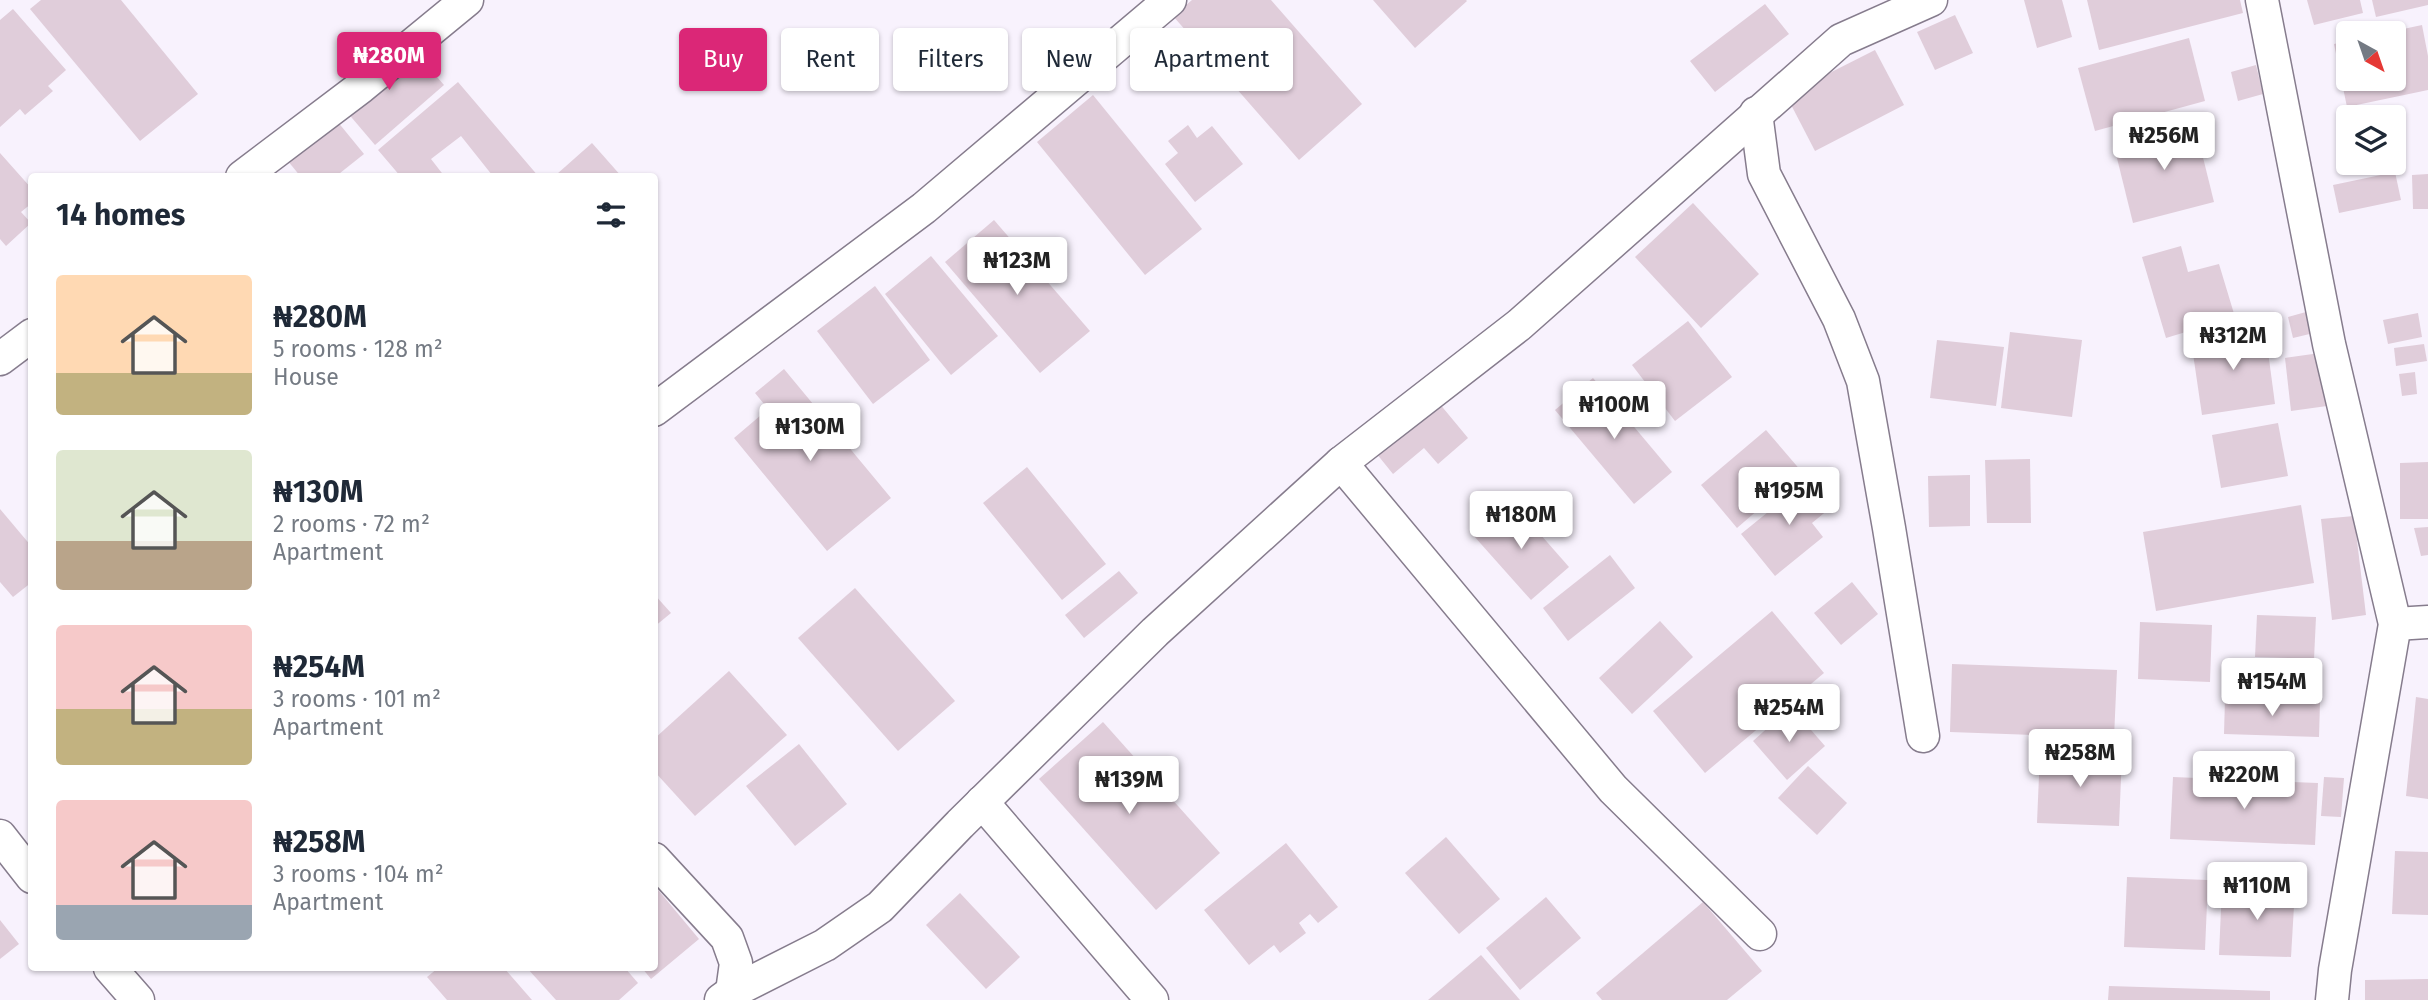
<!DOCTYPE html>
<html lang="en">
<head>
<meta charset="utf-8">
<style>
	:root { --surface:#fff; --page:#f6f6f7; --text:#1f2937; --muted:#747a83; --accent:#db2777 }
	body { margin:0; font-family:"Fira Sans",sans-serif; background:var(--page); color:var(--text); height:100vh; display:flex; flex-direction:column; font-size:26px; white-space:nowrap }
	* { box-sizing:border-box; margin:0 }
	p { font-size:23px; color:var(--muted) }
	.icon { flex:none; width:38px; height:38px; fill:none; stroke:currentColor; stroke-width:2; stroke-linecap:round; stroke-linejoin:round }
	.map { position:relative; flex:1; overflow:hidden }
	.panel { position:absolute; left:28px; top:173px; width:630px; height:798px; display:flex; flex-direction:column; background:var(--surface); border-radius:7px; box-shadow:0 2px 5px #0004 }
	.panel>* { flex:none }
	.guide { position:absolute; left:679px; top:28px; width:665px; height:63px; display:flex; gap:14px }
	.needle { width:46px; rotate:140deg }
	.controls { position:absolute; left:2336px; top:21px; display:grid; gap:14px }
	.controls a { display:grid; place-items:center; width:70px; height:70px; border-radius:7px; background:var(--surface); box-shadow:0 2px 5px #0004; font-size:35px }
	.price { position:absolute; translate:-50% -60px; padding:0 16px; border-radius:7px; background:#fff; color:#222; font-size:23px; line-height:46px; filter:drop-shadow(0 2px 4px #0008) }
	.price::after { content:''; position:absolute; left:50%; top:42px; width:21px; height:16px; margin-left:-10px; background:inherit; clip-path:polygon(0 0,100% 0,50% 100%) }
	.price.selected { background:var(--accent); color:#fff }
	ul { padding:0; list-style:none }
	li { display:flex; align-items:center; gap:21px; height:175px; padding:0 28px }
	li span { display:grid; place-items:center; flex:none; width:196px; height:140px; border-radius:7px; color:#555 }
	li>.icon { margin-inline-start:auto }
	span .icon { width:84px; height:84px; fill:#fffc; stroke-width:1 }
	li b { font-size:30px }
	h2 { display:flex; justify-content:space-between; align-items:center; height:84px; padding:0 28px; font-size:30px }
	.chip { padding:0 24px; border-radius:7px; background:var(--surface); box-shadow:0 2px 5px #0004; font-size:24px; line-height:63px }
	.chip.selected { background:var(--accent); color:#fff }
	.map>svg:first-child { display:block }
	.building { fill:#e0cdda }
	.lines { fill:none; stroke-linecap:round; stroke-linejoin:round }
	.minor-casing { stroke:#867c8d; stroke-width:35 }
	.minor { stroke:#fff; stroke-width:32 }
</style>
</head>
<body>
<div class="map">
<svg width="2428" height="1000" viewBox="0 0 2428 1000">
	<rect width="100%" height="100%" fill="#f8f2fd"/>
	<g class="building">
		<polygon points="41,0 121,0 198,94 140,141 30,9"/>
		<polygon points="1192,0 1271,0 1362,104 1299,160 1173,16"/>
		<polygon points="1373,0 1466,0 1467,1 1415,48"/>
		<polygon points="2024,0 2062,0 2072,37 2037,48"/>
		<polygon points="2087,0 2240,0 2243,13 2099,50"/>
		<polygon points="2307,0 2360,0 2363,13 2314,25"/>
		<polygon points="2372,0 2428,0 2428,5 2376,17"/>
		<polygon points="1765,4 1789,34 1715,92 1690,61"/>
		<polygon points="13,9 66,70 48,86 53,91 25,115 20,109 0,127 0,20"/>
		<polygon points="1955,15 1973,53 1935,70 1917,32"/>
		<polygon points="2422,25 2428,56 2428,90 2347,107 2334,44 2348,41 2348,79 2394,79 2394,31"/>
		<polygon points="2189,38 2205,101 2095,131 2078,68"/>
		<polygon points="404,39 444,85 375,145 335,98"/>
		<polygon points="1875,50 1904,105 1815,151 1786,95"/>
		<polygon points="2256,65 2263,94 2238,101 2231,72"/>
		<polygon points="458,82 539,177 490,177 492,175 461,136 431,159 445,177 401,177 378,150"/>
		<polygon points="1093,95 1202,229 1145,275 1037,142"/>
		<polygon points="328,110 364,154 335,177 301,177 278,149"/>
		<polygon points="2194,121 2214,202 2133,223 2113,142"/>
		<polygon points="1188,125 1197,138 1212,126 1243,164 1195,202 1165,164 1178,153 1168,141"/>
		<polygon points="592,143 622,177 560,177 557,174"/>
		<polygon points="0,153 32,189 32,203 21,212 31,223 6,246 0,239"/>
		<polygon points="2395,172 2401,200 2339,213 2333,185"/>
		<polygon points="2428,174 2428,209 2413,209 2412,175"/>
		<polygon points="1693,203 1759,274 1701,328 1635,257"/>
		<polygon points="994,220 1090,331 1040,373 945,262"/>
		<polygon points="2181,246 2188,272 2219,264 2235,317 2166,338 2142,257"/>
		<polygon points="931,256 998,336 951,375 885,294"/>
		<polygon points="875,286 930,360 873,404 817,331"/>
		<polygon points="2313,310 2318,332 2293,338 2288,317"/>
		<polygon points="2418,313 2422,337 2388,344 2383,320"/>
		<polygon points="1688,321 1732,377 1675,421 1632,365"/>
		<polygon points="2265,329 2275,404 2202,415 2191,340"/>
		<polygon points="2010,332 2082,340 2072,417 2001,408"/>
		<polygon points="1937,340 2004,347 1996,406 1930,398"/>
		<polygon points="2424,344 2427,361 2396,366 2394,348"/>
		<polygon points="2320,353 2327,406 2291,411 2285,358"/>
		<polygon points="784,369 891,498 827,551 734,438 768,409 755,393"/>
		<polygon points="2415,372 2417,394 2402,396 2399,374"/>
		<polygon points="1593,378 1672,472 1634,504 1555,410"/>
		<polygon points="1434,397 1468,438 1438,464 1424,448 1393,474 1372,448"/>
		<polygon points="2278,423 2288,476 2221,488 2212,435"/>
		<polygon points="1766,430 1802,472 1737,528 1701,485"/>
		<polygon points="2030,459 2031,523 1987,523 1985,460"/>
		<polygon points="2428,462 2428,519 2400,519 2400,463"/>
		<polygon points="1027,467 1106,564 1062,600 983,503"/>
		<polygon points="1970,475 1970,526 1929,527 1928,476"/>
		<polygon points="1811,477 1834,505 1812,523 1823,537 1775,576 1741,534"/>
		<polygon points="1511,501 1569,567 1531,600 1473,535"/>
		<polygon points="2301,505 2314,583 2156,611 2143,532"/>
		<polygon points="0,509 32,547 32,582 13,597 0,582"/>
		<polygon points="2354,516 2366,615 2332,620 2321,519"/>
		<polygon points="2428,527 2428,555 2421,556 2414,528"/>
		<polygon points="1610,555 1635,588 1568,641 1543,608"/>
		<polygon points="1119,571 1138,593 1084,638 1065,615"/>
		<polygon points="1852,582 1878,614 1841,645 1814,613"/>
		<polygon points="855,588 955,701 898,751 798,638"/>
		<polygon points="654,594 671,613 654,627"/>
		<polygon points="1772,611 1824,673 1705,773 1653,711"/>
		<polygon points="2257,615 2316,617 2314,659 2255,657"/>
		<polygon points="1660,621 1693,657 1632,714 1599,678"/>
		<polygon points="2140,622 2212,625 2210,682 2138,679"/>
		<polygon points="1952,664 2117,670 2114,738 1950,732"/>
		<polygon points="729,671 787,735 695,816 654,771 654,739"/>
		<polygon points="2416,697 2428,699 2428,799 2406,796"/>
		<polygon points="2225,699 2320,702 2319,737 2224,734"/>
		<polygon points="1791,707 1825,746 1787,780 1753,741"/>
		<polygon points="1103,722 1220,853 1156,910 1039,779"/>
		<polygon points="799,744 847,804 795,846 746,786"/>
		<polygon points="2040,752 2122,755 2119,826 2037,823"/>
		<polygon points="1808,766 1847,803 1817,835 1778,798"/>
		<polygon points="2173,777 2318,783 2315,845 2170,839"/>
		<polygon points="2324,777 2344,778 2341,817 2321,816"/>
		<polygon points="1446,837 1500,899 1459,934 1405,873"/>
		<polygon points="1286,843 1338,907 1318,923 1310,914 1299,923 1306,933 1280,953 1274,945 1249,965 1204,910"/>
		<polygon points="2395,851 2428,852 2428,915 2392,914"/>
		<polygon points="2127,877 2208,880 2205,950 2124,947"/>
		<polygon points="654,885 699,939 651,979 642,968 654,968"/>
		<polygon points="2222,886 2295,889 2291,957 2219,955"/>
		<polygon points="960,893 1020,957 986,989 926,925"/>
		<polygon points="1546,897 1581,938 1520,990 1486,948"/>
		<polygon points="1703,902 1762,971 1727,1000 1602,1000 1596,993"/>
		<polygon points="0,920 19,944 0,959"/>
		<polygon points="1481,955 1520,1000 1428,1000"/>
		<polygon points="438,968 504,968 532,1000 447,1000 427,977"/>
		<polygon points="527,968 625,968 638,983 619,1000 556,1000"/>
		<polygon points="2428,979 2428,1000 2365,1000 2365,980"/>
		<polygon points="2109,986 2270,991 2270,1000 2108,1000"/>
	</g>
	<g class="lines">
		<defs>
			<g id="minor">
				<polyline points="2262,0 2329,344 2395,624 2335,970 2332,1000"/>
				<polyline points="1756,113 1764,174 1839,319 1863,381 1889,528 1923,736"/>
				<polyline points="242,177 361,87 467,0"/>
				<polyline points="0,359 32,335"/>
				<polyline points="654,410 924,208 1170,0"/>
				<polyline points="1341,463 1613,789 1760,934"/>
				<polyline points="2395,624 2428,622"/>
				<polyline points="982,802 1152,1000"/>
				<polyline points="0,836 32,877"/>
				<polyline points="654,859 727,938 736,963 732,992"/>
				<polyline points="110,968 138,1000"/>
				<polyline points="721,1000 732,992 825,945 880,907 960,824 1155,632 1341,463 1519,325 1841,40 1931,0"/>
			</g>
		</defs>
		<use href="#minor" class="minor-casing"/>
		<use href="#minor" class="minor"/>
	</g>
</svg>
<div class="controls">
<a><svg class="needle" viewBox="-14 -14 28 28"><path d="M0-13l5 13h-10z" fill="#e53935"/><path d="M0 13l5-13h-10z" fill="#747a83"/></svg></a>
<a><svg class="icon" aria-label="layers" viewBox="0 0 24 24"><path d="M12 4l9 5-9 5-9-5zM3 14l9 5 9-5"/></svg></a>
</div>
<b class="price selected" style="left:389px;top:92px">₦280M</b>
<b class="price" style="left:2164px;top:172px">₦256M</b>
<b class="price" style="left:1017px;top:297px">₦123M</b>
<b class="price" style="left:2233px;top:372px">₦312M</b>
<b class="price" style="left:1614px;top:441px">₦100M</b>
<b class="price" style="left:810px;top:463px">₦130M</b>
<b class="price" style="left:1789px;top:527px">₦195M</b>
<b class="price" style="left:1521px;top:551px">₦180M</b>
<b class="price" style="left:2272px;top:718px">₦154M</b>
<b class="price" style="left:1789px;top:744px">₦254M</b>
<b class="price" style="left:2080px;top:789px">₦258M</b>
<b class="price" style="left:2244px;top:811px">₦220M</b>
<b class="price" style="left:1129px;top:816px">₦139M</b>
<b class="price" style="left:2257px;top:922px">₦110M</b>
<div class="guide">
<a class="chip selected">Buy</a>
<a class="chip">Rent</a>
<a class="chip">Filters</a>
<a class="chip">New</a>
<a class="chip">Apartment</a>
</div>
<section class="panel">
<h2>14 homes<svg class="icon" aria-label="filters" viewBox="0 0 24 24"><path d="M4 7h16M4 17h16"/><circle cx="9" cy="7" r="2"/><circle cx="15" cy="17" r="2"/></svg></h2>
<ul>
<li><span style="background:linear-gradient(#ffd9b3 70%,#c2b280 0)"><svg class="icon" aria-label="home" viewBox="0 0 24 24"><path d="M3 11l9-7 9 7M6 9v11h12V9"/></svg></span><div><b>₦280M</b><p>5 rooms · 128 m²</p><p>House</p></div></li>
<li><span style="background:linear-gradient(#dfe7d0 65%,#b9a48a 0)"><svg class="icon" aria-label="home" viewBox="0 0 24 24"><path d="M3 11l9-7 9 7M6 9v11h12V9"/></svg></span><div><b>₦130M</b><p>2 rooms · 72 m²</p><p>Apartment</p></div></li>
<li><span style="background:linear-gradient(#f6c9c9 60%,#c2b280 0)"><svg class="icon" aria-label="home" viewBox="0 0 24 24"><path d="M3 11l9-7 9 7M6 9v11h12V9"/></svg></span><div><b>₦254M</b><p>3 rooms · 101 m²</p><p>Apartment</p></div></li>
<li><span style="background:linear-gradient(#f6c9c9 75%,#9aa5b1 0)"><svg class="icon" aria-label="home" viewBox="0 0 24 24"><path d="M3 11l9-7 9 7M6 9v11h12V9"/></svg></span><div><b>₦258M</b><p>3 rooms · 104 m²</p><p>Apartment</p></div></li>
</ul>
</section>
</div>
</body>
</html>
